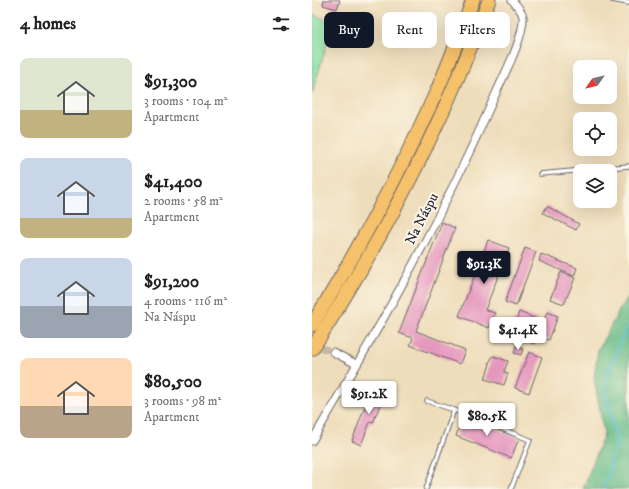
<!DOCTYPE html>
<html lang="en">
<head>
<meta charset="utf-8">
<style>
	:root { --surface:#fff; --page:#f2f2f2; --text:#222; --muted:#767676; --accent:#111827 }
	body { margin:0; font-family:"IM FELL DW Pica",serif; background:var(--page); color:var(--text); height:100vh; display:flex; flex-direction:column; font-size:15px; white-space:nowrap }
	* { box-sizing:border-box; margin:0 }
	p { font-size:13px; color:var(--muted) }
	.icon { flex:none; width:22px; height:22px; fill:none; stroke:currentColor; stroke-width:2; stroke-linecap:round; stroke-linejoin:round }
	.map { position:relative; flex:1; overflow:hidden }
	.panel { display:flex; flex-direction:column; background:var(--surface); width:312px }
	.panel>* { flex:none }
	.hud { position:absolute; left:12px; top:12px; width:245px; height:36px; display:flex; gap:8px }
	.needle { width:26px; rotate:236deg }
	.fabs { position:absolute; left:261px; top:60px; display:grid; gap:8px }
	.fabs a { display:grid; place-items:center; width:44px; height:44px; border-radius:8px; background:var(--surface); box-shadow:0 4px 16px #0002; font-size:20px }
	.price { position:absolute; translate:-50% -34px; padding:0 9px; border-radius:4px; background:#fff; color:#222; font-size:13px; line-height:26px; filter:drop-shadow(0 1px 2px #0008) }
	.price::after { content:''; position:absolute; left:50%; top:24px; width:12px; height:9px; margin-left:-6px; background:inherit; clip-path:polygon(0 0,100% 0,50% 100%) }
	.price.on { background:var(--accent); color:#fff }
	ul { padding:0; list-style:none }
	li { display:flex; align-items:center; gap:12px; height:100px; padding:0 20px }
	li span { display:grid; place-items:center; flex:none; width:112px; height:80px; border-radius:8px; color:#555 }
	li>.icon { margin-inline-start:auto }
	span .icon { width:48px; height:48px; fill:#fffc; stroke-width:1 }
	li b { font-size:17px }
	h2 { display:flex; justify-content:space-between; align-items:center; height:48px; padding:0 20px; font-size:17px }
	.tag { padding:0 14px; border-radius:8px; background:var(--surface); box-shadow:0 4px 16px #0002; font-size:14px; line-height:36px }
	.tag.on { background:var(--accent); color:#fff }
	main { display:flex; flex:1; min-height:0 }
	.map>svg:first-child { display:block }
	.green { fill:#87e0a5; stroke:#548170 }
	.forest { fill:#6dbe8a; stroke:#487062 }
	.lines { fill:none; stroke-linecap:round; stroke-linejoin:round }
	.stream { stroke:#59bdd7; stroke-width:2.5 }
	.building { fill:#e596be }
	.street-tunnel { stroke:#c5b8a1; stroke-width:7; stroke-dasharray:7 3.5; stroke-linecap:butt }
	.lane-casing { stroke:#696367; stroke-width:5.5 }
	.street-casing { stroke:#696367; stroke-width:9 }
	.highway-casing { stroke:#696367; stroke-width:15 }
	.lane { stroke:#fff; stroke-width:3.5 }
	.street { stroke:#fff; stroke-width:7 }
	.highway { stroke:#f5c16b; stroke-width:13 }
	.labels { text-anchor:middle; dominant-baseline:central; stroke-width:4; stroke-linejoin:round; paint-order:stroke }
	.street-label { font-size:14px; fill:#22223b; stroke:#fcf5e5 }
</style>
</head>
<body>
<main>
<section class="panel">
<h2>4 homes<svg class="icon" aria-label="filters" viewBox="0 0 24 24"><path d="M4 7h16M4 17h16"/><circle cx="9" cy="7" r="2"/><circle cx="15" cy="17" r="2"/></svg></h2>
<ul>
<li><span style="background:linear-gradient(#dfe7d0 65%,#c2b280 0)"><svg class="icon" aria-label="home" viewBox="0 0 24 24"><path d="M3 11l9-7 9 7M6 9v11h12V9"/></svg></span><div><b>$91,300</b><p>3 rooms · 104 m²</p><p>Apartment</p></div></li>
<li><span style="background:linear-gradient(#c9d6e8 75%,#c2b280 0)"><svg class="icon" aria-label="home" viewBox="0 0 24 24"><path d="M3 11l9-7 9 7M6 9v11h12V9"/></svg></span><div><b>$41,400</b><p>2 rooms · 58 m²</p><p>Apartment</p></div></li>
<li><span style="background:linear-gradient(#c9d6e8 60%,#9aa5b1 0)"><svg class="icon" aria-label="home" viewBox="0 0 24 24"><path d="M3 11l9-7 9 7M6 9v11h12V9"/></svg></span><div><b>$91,200</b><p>4 rooms · 116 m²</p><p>Na Náspu</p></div></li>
<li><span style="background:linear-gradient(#ffd9b3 60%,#b9a48a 0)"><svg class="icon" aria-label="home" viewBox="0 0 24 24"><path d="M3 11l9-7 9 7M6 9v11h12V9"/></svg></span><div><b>$80,500</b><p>3 rooms · 98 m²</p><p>Apartment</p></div></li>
</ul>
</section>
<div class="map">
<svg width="317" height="489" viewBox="0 0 317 489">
	<rect width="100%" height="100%" fill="#fcf5e5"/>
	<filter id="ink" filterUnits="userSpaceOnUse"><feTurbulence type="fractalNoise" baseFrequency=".025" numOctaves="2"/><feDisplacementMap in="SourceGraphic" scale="8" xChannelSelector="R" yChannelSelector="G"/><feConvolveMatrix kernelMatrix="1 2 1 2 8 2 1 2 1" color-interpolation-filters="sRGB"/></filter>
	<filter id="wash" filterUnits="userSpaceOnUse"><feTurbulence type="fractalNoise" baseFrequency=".012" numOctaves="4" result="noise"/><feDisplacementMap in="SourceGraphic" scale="16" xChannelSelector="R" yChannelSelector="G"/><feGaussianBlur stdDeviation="0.9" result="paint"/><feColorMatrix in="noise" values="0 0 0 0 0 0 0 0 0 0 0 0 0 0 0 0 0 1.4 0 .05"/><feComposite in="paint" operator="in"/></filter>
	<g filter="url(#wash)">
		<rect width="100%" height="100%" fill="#eeddba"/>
		<polygon class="green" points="0,14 21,23 0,94"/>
		<polygon class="forest" points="317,296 317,489 271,489 292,434 282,378 286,350 310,305"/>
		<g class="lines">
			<polyline class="stream" points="292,489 305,442 294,393 295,375 311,336 317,325"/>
		</g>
		<g id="blocks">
			<g class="building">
				<polygon points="12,0 28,0 25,9 11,5"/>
				<polygon points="235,206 267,224 264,230 231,213"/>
				<polygon points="130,222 143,228 104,331 153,350 148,364 98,345 101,338 87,333"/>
				<polygon points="176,240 197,248 173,310 183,313 177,328 147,316"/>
				<polygon points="213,248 224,252 204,306 193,302"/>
				<polygon points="229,254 265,268 262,276 227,261"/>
				<polygon points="249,272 263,278 252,304 238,299"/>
				<polygon points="207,312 225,319 222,327 217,325 214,333 221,336 220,339 224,340 222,344 196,335 202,319 204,321"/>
				<polygon points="235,312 246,316 237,340 226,336"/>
				<polygon points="204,346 211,349 209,355 202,353"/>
				<polygon points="217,352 230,357 217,393 203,388"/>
				<polygon points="181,356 196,361 192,372 196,373 192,385 173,379 178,364 177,363"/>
				<polygon points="65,386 74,389 61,423 58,422 49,445 40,441 54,404 57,405"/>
				<polygon points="151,416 207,438 199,458 144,436"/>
			</g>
		</g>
	</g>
	<g filter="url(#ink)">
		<use href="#blocks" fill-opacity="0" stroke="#696367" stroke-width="1"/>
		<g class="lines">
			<polyline class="street-tunnel" points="0,344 21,352"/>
			<defs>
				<g id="lane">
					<polyline points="300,0 317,3"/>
					<polyline points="228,174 317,166"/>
					<polyline points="142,410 218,440 199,489"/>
					<polyline points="114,489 142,410 115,401"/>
				</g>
				<g id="street">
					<polyline points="21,352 44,364"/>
					<path d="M0,441c29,-50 59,-99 86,-149 36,-65 69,-132 99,-201 8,-18 27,-54 26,-74 -1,-7 -7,-12 -11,-17"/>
				</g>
				<g id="highway">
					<path d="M0,325c46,-74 87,-151 123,-230 14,-31 26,-63 38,-95"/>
					<path d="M0,349c70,-108 132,-228 177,-349"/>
				</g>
			</defs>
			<use href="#lane" class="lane-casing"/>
			<use href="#street" class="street-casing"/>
			<use href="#highway" class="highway-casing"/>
			<use href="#lane" class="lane"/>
			<use href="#street" class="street"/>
			<use href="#highway" class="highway"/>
		</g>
	</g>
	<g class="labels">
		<g class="street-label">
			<text transform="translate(110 219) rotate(-63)">Na Náspu</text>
		</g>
	</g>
</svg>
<div class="fabs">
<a><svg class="needle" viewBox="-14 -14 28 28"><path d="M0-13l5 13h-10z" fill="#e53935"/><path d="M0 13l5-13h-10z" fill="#767676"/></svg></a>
<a><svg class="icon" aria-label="locate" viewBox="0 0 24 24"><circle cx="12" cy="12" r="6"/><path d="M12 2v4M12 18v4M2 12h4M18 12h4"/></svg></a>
<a><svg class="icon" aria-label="layers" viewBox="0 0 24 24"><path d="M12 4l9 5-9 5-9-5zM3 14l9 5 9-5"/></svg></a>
</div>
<b class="price on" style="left:172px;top:285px">$91.3K</b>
<b class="price" style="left:206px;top:351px">$41.4K</b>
<b class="price" style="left:57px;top:415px">$91.2K</b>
<b class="price" style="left:175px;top:437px">$80.5K</b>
<div class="hud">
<a class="tag on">Buy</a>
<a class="tag">Rent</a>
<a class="tag">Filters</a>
</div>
</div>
</main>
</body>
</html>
